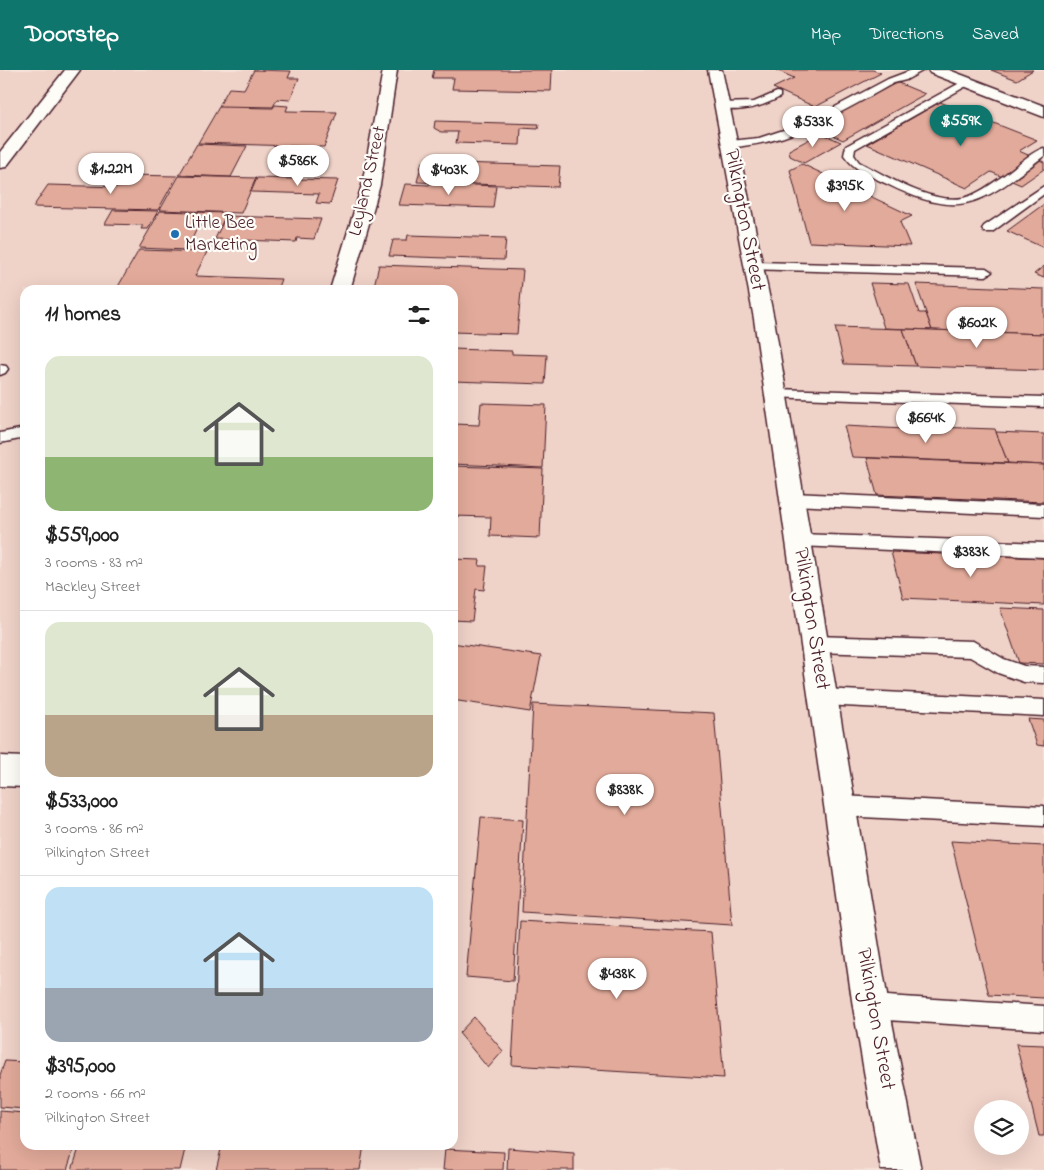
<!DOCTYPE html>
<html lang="en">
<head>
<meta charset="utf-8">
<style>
	:root { --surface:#fff; --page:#f6f6f6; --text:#222; --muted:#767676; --line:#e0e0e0; --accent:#0f766e }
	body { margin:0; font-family:"Indie Flower",sans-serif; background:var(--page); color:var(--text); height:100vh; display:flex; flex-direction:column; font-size:19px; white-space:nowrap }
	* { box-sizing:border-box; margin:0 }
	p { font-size:16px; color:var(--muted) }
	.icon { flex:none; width:28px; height:28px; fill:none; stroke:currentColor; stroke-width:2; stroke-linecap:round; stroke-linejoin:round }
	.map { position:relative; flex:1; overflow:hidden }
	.panel { position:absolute; left:20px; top:215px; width:438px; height:865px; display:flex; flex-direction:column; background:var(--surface); border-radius:15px; box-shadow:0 5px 20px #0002 }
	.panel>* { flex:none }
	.controls { position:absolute; left:974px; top:1030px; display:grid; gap:10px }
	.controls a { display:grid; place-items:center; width:55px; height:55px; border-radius:50%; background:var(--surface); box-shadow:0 5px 20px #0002; font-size:25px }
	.price { position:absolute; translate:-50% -42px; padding:0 11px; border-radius:18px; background:#fff; color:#222; font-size:16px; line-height:32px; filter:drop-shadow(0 1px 2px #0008) }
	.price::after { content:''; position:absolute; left:50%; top:30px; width:15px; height:11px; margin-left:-8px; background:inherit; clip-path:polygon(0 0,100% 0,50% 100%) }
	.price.current { background:var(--accent); color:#fff }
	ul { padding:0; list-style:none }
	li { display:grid; align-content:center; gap:10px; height:265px; padding:0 25px }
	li+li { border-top:1px solid var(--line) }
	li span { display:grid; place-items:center; height:155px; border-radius:15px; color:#555 }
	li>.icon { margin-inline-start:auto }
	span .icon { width:90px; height:90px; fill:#fffc; stroke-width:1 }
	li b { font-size:21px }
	h2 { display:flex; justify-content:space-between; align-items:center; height:60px; padding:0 25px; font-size:21px }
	header { display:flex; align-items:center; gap:30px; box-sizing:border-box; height:70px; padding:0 25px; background:var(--accent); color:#fff }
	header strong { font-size:24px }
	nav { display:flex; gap:28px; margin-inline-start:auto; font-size:18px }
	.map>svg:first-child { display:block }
	.built { fill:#efd2c8; fill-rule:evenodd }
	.building { fill:#e2aa9a; stroke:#4a1f2b }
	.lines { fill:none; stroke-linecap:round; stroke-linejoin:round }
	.lane-casing { stroke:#4a1f2b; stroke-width:3 }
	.street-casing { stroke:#4a1f2b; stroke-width:3 }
	.secondary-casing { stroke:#4a1f2b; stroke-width:3 }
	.lane { fill:#fdfcf7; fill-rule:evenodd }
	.street { fill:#fdfcf7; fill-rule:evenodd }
	.secondary { fill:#fdfcf7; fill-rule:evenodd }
	.poi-dot { fill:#1f6fb2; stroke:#fdfcf7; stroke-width:2 }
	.labels { text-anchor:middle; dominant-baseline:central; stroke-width:4.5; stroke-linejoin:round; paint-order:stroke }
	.far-street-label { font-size:19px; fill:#4a1f2b; stroke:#fdfcf7 }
	.far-poi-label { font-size:19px; fill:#4a1f2b; stroke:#fdfcf7; text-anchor:start }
	.street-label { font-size:22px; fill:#4a1f2b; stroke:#fdfcf7 }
</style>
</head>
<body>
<header>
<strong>Doorstep</strong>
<nav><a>Map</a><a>Directions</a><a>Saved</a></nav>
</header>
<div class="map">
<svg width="1044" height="1100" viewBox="0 0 1044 1100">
	<rect width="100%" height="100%" fill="#f5e3db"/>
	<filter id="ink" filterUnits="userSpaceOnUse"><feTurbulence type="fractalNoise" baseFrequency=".02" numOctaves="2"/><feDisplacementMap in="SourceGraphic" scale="10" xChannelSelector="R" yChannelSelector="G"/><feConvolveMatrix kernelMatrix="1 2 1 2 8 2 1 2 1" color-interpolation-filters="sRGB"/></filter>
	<g filter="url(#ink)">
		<path class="built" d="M0,0h1044v1100h-1044zM25,220h427v855h-427zM982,1039h38v37h-38z"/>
		<g class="building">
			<polygon points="254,0 291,1 288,8 299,8 290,30 277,29 273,37 219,36 229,18 244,19"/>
			<polygon points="434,0 552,0 551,21 452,19 454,8 432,8"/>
			<polygon points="776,0 873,0 881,3 815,37 773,18 794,8"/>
			<polygon points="991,0 1033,0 1017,10"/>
			<polygon points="896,12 925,24 843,70 814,57"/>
			<polygon points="940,32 1037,70 1019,81 1044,92 1044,99 1021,115 991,102 967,118 867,74"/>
			<polygon points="275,35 288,36 286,41 337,42 324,77 198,73 219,37 273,38"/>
			<polygon points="435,51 539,54 538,59 521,58 520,75 456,73 458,62 441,62 434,58"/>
			<polygon points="821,63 841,72 804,93 790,86 789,80"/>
			<polygon points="197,74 247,76 231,107 179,105"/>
			<polygon points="422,92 560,96 558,117 417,112"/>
			<polygon points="802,94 912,146 900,152 910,176 809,172 790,100"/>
			<polygon points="129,105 177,106 158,140 33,137 48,115 121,117"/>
			<polygon points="179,106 256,108 241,143 160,140"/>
			<polygon points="257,108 338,110 330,134 316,133 319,124 251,122"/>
			<polygon points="430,113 496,116 493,138 399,135 405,114 429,115"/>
			<polygon points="1044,134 1044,178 1007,161"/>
			<polygon points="113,140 158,141 148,159 141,159 143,155 105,154"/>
			<polygon points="160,141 227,143 220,157 198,156 187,180 139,178"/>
			<polygon points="226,146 321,149 314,169 297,168 296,172 215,169"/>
			<polygon points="408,165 506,168 504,190 389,186 393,170 407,170"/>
			<polygon points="139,180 207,182 195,206 281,209 277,220 116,220"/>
			<polygon points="379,195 523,200 517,264 452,262 452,220 373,220"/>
			<polygon points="1044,196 1044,208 1034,204"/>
			<polygon points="870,213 909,214 919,243 926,243 932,260 884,258"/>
			<polygon points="916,214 1044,219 1044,264 932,260"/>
			<polygon points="835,257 903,259 916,296 844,294"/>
			<polygon points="903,259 1044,264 1044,300 916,296"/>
			<polygon points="452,279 512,281 512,284 547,285 545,314 452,311"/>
			<polygon points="481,333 546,335 543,398 452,394 454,354 479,355"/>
			<polygon points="844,356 905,359 904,356 995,359 1008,393 852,387"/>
			<polygon points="996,362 1044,364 1044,395 1008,393"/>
			<polygon points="867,388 1044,395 1044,432 877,425"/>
			<polygon points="452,396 543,399 540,468 490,466 491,447 452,446 455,423 452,423"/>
			<polygon points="891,482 1044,488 1044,535 903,528"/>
			<polygon points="452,489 480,490 479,496 487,496 484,520 476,519 472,551 452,550"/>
			<polygon points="1000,538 1044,540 1044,594 1019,593"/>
			<polygon points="452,573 541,586 530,642 452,630"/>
			<polygon points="533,634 714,643 732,855 522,842"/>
			<polygon points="1028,649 1044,650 1044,676 1037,675"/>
			<polygon points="481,747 523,750 513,911 466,907"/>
			<polygon points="951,771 1044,776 1044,928 989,925"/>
			<polygon points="520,851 711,862 724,1008 512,995"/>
			<polygon points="474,947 503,981 488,998 459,963"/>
			<polygon points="1016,974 1044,975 1044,1066 1039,1066"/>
			<polygon points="5,991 25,992 25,1039 0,1037 0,1005"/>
			<polygon points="0,1041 25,1043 25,1075 75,1075 67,1100 0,1100"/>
			<polygon points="80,1075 186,1075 180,1100 72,1100"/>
			<polygon points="222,1075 364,1075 360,1100 216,1100"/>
			<polygon points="508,1078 574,1083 574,1100 507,1100"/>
			<polygon points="445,1079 504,1082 503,1100 443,1100"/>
		</g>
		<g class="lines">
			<defs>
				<g id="lane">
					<path d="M912,0h12l-18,10 -12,3c-48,26 -96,57 -151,63 -7,1 -13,3 -18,-2l5,-3 29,-3 46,-15 83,-44z"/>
					<path d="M967,9l3,1v4l-115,65 -1,6 5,7c28,14 71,42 104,36 14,-3 28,-14 40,-22 11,-8 29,-25 41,-28v8c-62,47 -81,66 -157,28 -17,-8 -33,-14 -43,-29l2,-9z"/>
					<path d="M777,22l3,1v4c-18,10 -40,16 -62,11l-1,-2 5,-3 32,-1z"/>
					<polygon points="1044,116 1044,124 992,162 984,162 982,159 984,156"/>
					<polygon points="753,192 986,198 992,202 986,206 749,199 747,196 749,193"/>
					<polygon points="0,295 6,296 8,299 5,303 0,305"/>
					<polygon points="775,319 1044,327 1044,337 770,327 768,324 770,321"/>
					<polygon points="25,358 25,368 0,373 0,363"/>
					<polygon points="792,423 1044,434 1044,446 792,435 786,433 784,429 786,425"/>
					<polygon points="799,464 1044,473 1044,487 799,476 793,475 791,470 793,465"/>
					<polygon points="815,566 973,571 1004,589 1024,596 1044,597 1044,613 1024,612 998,603 970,587 815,582 809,579 806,574 809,569"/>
					<polygon points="823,619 1044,630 1044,646 823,635 816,633 814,627 816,621"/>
					<polygon points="841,726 1044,736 1044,756 841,746 834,743 831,736 834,729"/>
					<polygon points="871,925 1044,936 1044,960 871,949 863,945 859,937 863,929"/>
				</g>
				<g id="street">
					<polygon points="65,0 80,0 6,97 0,98 0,82"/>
					<polygon points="383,0 397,0 380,115 350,220 330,220 362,115"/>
					<polygon points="928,0 949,0 1044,36 1044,47 930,3"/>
					<polygon points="0,686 25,687 25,717 0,716"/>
				</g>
				<polygon id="secondary" points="708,0 722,0 774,249 889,937 921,1100 881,1100 853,937 754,249"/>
			</defs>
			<use href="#lane" class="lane-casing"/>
			<use href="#street" class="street-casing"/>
			<use href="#secondary" class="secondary-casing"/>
			<use href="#lane" class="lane"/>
			<use href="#street" class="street"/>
			<use href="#secondary" class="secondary"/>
		</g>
	</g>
	<circle class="poi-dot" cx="175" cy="164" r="5"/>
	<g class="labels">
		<g class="far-street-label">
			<text transform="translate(368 111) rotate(-77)">Leyland Street</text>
		</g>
		<g class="far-poi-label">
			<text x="185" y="153">Little Bee<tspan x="185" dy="22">Marketing</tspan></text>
		</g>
		<g class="street-label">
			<text transform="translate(744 150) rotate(79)">Pilkington Street</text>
			<text transform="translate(811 549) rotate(81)">Pilkington Street</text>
			<text transform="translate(875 949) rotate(80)">Pilkington Street</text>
		</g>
	</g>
</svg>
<div class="controls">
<a><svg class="icon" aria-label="layers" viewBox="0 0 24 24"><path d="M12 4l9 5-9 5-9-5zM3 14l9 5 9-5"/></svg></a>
</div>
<b class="price current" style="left:961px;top:77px">$559K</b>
<b class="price" style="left:813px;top:78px">$533K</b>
<b class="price" style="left:298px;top:117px">$586K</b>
<b class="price" style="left:111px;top:125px">$1.22M</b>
<b class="price" style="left:449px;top:126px">$403K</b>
<b class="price" style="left:845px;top:142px">$395K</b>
<b class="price" style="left:977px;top:279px">$602K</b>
<b class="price" style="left:926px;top:374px">$664K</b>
<b class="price" style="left:971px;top:508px">$383K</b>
<b class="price" style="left:625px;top:746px">$838K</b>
<b class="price" style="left:617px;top:930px">$438K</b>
<section class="panel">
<h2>11 homes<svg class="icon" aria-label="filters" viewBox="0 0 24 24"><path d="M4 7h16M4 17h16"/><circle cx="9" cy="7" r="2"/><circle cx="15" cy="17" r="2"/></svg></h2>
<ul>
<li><span style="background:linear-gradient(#dfe7d0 65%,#8fb573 0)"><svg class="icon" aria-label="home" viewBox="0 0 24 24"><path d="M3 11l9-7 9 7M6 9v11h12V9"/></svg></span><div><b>$559,000</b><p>3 rooms · 83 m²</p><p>Mackley Street</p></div></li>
<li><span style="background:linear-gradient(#dfe7d0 60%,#b9a48a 0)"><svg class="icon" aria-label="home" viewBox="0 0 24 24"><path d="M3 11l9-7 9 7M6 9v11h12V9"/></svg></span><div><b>$533,000</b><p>3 rooms · 86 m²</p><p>Pilkington Street</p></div></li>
<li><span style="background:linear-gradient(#bfe0f5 65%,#9aa5b1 0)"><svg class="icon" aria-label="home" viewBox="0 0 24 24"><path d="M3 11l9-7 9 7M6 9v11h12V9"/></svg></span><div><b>$395,000</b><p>2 rooms · 66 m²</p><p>Pilkington Street</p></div></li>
</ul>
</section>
</div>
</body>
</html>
